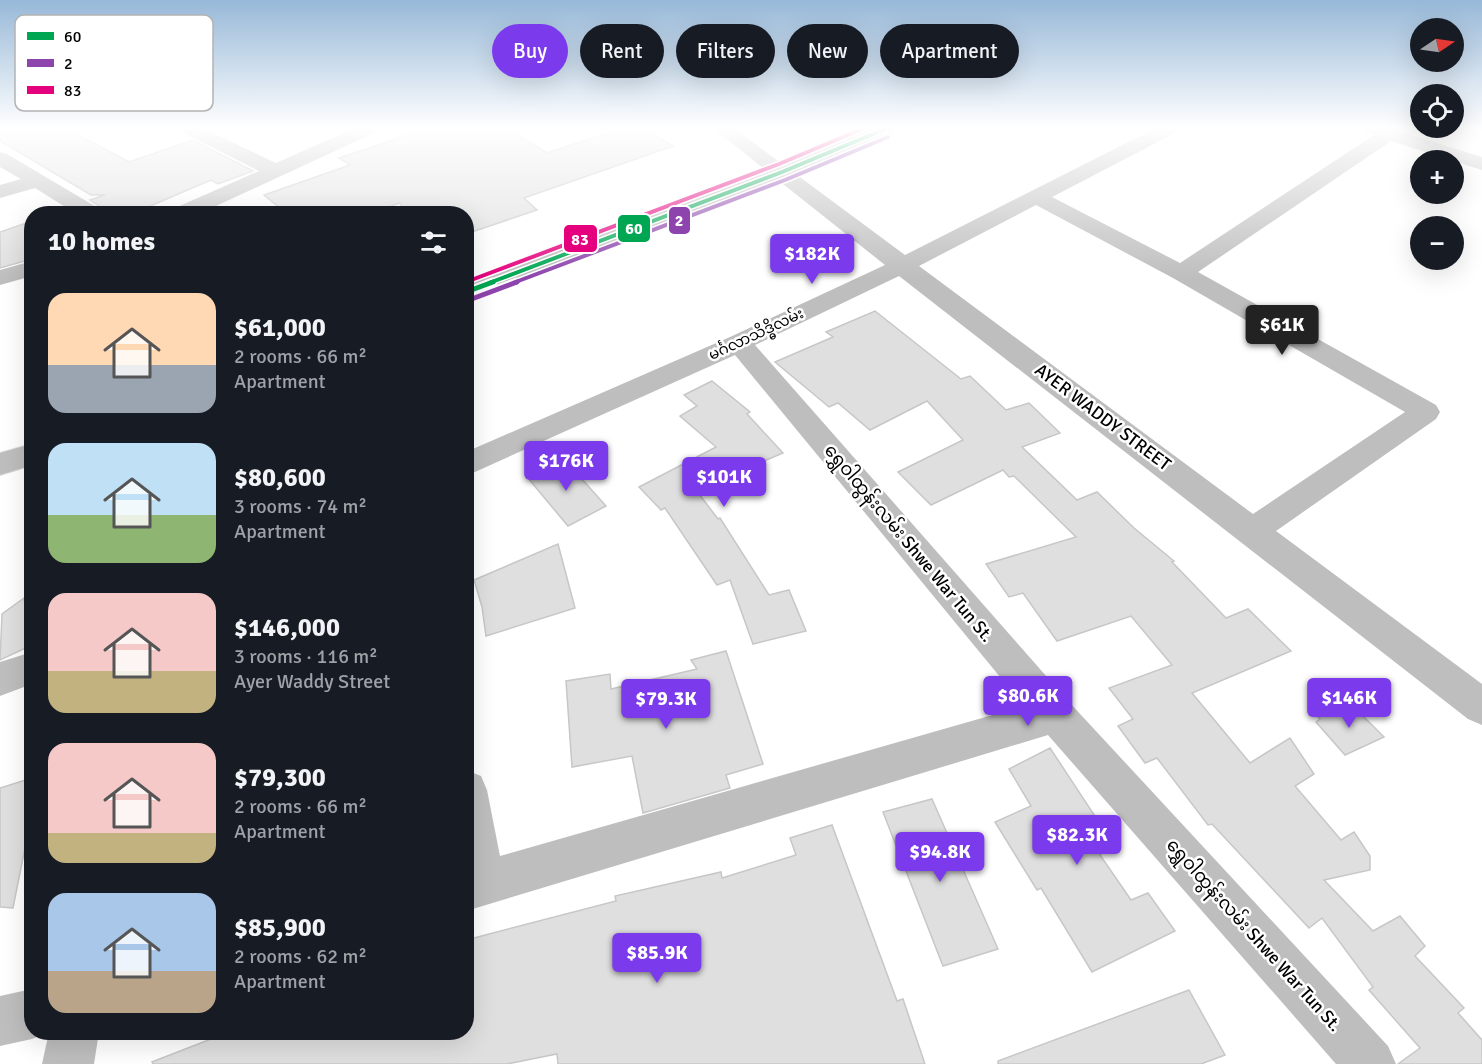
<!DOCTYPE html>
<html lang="en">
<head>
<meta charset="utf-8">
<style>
	:root { --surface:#171b24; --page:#242831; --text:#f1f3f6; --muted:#9ea1a6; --accent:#7c3aed }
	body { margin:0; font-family:Signika,"Noto Sans Myanmar",sans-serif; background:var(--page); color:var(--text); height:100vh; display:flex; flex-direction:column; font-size:22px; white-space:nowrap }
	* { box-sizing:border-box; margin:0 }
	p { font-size:20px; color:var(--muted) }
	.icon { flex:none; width:33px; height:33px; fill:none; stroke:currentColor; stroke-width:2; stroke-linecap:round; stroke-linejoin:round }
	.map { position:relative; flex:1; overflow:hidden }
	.panel { position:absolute; left:24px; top:206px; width:450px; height:834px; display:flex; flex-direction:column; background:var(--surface); border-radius:24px; box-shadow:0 6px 24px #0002 }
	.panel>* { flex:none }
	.banner { position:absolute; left:492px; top:24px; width:570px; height:54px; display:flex; gap:12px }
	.needle { width:39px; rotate:77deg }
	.buttons { position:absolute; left:1410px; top:18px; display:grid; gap:12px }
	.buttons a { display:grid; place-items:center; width:54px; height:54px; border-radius:50%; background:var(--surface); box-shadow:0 6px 24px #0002; font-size:30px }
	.price { position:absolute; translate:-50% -51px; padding:0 14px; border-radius:6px; background:var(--accent); color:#fff; font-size:20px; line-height:39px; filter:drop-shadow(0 2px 3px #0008) }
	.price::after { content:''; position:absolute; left:50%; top:36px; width:18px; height:14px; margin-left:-9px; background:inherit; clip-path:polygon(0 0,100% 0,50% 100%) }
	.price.selected { background:#222; color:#fff }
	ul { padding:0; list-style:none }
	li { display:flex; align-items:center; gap:18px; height:150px; padding:0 24px }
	li span { display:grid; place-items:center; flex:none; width:168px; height:120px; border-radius:18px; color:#555 }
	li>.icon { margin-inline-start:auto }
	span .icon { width:72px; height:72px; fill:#fffc; stroke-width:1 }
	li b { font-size:26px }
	h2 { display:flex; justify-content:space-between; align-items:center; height:72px; padding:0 24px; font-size:26px }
	.chip { padding:0 21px; border-radius:27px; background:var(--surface); box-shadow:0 6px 24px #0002; font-size:21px; line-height:54px }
	.chip.selected { background:var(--accent); color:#fff }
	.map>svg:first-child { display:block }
	.building { fill:#dfdfdf; stroke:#c7c7c7; stroke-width:1.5 }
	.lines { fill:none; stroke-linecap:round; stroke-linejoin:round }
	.major-casing { stroke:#dbdbdb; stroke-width:2 }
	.minor { fill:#bebebe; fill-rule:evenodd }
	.major { fill:#bebebe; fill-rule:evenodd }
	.bus-1-far1-casing { stroke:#fff; stroke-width:7 }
	.bus-1-casing { stroke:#fff; stroke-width:9 }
	.bus-2-far1-casing { stroke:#fff; stroke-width:7 }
	.bus-2-casing { stroke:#fff; stroke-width:9 }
	.bus-3-casing { stroke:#fff; stroke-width:7 }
	.bus-1-far1 { stroke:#00a651; stroke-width:4 }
	.bus-1 { stroke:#00a651; stroke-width:5 }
	.bus-2-far1 { stroke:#8e44ad; stroke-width:4 }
	.bus-2 { stroke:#8e44ad; stroke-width:5 }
	.bus-3 { stroke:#e5007d; stroke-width:4 }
	.labels { text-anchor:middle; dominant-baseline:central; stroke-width:5; stroke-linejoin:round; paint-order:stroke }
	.far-street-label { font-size:15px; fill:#000; stroke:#fff }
	.street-label { font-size:18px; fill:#000; stroke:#fff }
	.key { fill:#fff; stroke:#b2b2b2; stroke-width:1.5 }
	.key-label { font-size:16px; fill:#000 }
	.line-badge { stroke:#fff; stroke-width:2 }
	.badge-label { font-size:16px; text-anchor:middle; font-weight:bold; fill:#fff }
</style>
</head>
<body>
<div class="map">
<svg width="1482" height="1064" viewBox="0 0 1482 1064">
	<rect width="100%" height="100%" fill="#fff"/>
	<g class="building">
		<polygon points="0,129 67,129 129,162 193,140 253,171 218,184 211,180 134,213 103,213 99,206 90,200 105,195 91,195 0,141"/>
		<polygon points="426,129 508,129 547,153 620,129 646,129 673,146 524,198 537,210 466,234 466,213 410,213 399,203 373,213 286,213 264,195 350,165 339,158"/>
		<polygon points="32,221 32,259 0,268 0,232"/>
		<polygon points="875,311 961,379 970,376 1006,410 1029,403 1060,433 1022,447 1077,500 1097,492 1134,528 1174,561 1172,562 1226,618 1248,609 1291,651 1192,693 1250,763 1290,738 1314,774 1295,786 1341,840 1354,832 1370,856 1370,870 1324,880 1373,931 1400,916 1425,946 1415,956 1464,1008 1458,1013 1482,1040 1482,1064 1398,1064 1420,1048 1369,990 1373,987 1322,918 1309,928 1212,824 1208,825 1157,758 1145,763 1118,726 1133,719 1109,688 1172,665 1131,616 1057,641 1023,593 1009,597 986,564 1076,537 1014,476 1009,477 1003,470 931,505 898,472 963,440 927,401 870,430 838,403 829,407 775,362 833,337 826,332"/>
		<polygon points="712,381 750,412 747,414 783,453 696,490 718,519 720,518 769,595 789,590 806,631 753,644 730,580 717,585 665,508 661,510 639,487 716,447 680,416 697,406 684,395"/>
		<polygon points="564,459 606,506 568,526 527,477"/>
		<polygon points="558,544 575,608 486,636 482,607 474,580"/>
		<polygon points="24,598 30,646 0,660 2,614"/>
		<polygon points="726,651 763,764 726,775 730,788 643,813 632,756 572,767 566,681 610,674 611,689 697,669 691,660"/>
		<polygon points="1350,703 1384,737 1345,755 1316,722 1320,719 1318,717"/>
		<polygon points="1050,748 1114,845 1100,855 1131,900 1148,893 1175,931 1092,972 1041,888 1037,890 995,822 1031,806 1009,769"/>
		<polygon points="32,778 32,813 13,908 0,907 0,788"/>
		<polygon points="932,799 998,949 943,966 883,812"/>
		<polygon points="832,825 897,1001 903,999 925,1064 558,1064 557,1054 507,1064 153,1064 152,1062 211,1039 211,1032 466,1032 466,940 616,901 615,896 721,872 722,878 796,855 790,838"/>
		<polygon points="1189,990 1225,1055 1201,1064 998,1064 998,1061"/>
	</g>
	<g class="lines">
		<defs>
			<g id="major">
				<polygon points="869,129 894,129 892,133 789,176 466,299 466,283 775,168"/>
				<polygon points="32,444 32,465 0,475 0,453"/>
			</g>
		</defs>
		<use href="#major" class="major-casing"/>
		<g class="minor">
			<polygon points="182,129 205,129 276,163 352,129 376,129 374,133 201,213 172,213 175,208 259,171 184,133"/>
			<path d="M714,129h21l170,126 249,-126h23l-2,4 -123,64 128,66 194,-128 -7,-2 -2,-4h27l90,28v13l-91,-29 -193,131 238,133 4,7 -4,7 -160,112 206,153v41l-14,-6 -569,-443 -144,69 314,357 319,344 8,18h-60l-288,-329 -582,176v-141l15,6 6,14 13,66 524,-150 -289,-351 -269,121v-24l264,-115 155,-72zM1036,205l137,73 232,134 -152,102 -334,-248z"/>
			<polygon points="0,152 7,154 98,208 101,213 75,213 35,188 0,198 0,185 21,179 0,167"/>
			<polygon points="32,261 32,276 0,285 0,270"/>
			<polygon points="32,652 32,684 0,696 0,662"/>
			<polygon points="32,989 32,1032 99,1032 94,1064 42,1064 49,1032 32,1039 0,1046 0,996"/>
		</g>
		<use href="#major" class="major"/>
		<defs>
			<polyline id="bus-1-far1" points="489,283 782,172 885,129"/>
			<polyline id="bus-1" points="466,292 493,282"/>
			<polyline id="bus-2-far1" points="513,283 785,180 888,137"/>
			<polyline id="bus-2" points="469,300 517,282"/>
			<polyline id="bus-3" points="466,282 779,164 862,129"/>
		</defs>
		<use href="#bus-1-far1" class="bus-1-far1-casing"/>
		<use href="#bus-1" class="bus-1-casing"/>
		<use href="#bus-2-far1" class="bus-2-far1-casing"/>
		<use href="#bus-2" class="bus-2-casing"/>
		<use href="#bus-3" class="bus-3-casing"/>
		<use href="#bus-1-far1" class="bus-1-far1"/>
		<use href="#bus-1" class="bus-1"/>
		<use href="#bus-2-far1" class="bus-2-far1"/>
		<use href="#bus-2" class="bus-2"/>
		<use href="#bus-3" class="bus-3"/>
	</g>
	<linearGradient id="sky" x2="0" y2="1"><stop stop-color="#97b8d8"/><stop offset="0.46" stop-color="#fff"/><stop offset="1" stop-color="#fff" stop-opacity="0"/></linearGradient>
	<rect width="1482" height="278" fill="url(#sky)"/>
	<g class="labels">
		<g class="far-street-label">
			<text transform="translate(756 334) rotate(-25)">မင်္ဂလာသိဒ္ဓိလမ်း</text>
		</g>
		<g class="street-label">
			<text transform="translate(1103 417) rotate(37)">AYER WADDY STREET</text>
			<text transform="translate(909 543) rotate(50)">ရွှေဝါထွန်းလမ်း Shwe War Tun St.</text>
			<text transform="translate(1254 935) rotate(48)">ရွှေဝါထွန်းလမ်း Shwe War Tun St.</text>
		</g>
	</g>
	<rect x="15" y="15" width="198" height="96" rx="9" class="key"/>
	<rect x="27" y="32" width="27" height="8" fill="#00a651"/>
	<rect x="27" y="59" width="27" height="8" fill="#8e44ad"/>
	<rect x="27" y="86" width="27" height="8" fill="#e5007d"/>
	<g class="key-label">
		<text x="64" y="42">60</text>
		<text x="64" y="69">2</text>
		<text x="64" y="96">83</text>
	</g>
	<g class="line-badge">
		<rect x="668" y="206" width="23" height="29" rx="6" fill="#8e44ad"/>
		<rect x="617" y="214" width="34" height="29" rx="6" fill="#00a651"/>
		<rect x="563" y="224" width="35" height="29" rx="6" fill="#e5007d"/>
	</g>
	<g class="badge-label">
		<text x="679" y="226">2</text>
		<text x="634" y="234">60</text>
		<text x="580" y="245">83</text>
	</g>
</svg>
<div class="buttons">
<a><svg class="needle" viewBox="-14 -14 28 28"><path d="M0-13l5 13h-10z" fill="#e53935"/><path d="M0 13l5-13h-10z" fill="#9ea1a6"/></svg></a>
<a><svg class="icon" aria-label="locate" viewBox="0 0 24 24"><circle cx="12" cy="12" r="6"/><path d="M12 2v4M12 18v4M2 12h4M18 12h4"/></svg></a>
<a>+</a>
<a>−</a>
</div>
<b class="price" style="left:812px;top:285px">$182K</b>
<b class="price selected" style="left:1282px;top:356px">$61K</b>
<b class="price" style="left:566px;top:492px">$176K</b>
<b class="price" style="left:724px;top:508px">$101K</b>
<b class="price" style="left:1028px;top:727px">$80.6K</b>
<b class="price" style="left:1349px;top:729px">$146K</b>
<b class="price" style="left:666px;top:730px">$79.3K</b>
<b class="price" style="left:1077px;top:866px">$82.3K</b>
<b class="price" style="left:940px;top:883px">$94.8K</b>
<b class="price" style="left:657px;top:984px">$85.9K</b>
<div class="banner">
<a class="chip selected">Buy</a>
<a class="chip">Rent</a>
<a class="chip">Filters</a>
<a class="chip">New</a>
<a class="chip">Apartment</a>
</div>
<section class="panel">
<h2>10 homes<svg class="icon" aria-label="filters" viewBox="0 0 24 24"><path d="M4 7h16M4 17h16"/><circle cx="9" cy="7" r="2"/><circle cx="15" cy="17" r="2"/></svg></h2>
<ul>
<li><span style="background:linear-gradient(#ffd9b3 60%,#9aa5b1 0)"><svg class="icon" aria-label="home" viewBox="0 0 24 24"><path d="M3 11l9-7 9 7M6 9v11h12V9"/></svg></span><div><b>$61,000</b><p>2 rooms · 66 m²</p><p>Apartment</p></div></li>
<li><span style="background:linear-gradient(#bfe0f5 60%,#8fb573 0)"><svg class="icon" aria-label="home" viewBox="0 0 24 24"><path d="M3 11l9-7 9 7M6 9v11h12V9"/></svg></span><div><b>$80,600</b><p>3 rooms · 74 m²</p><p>Apartment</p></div></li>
<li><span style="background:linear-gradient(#f6c9c9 65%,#c2b280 0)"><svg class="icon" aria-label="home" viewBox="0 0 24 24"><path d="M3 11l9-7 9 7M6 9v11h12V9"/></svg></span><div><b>$146,000</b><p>3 rooms · 116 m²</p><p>Ayer Waddy Street</p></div></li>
<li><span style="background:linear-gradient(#f6c9c9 75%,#c2b280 0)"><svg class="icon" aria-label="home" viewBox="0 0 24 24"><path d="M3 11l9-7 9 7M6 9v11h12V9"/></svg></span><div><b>$79,300</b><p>2 rooms · 66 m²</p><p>Apartment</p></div></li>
<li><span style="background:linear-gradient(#a9c7e8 65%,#b9a48a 0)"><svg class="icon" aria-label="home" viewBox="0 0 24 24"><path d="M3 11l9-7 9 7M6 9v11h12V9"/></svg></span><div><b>$85,900</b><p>2 rooms · 62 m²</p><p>Apartment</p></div></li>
</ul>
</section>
</div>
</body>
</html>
